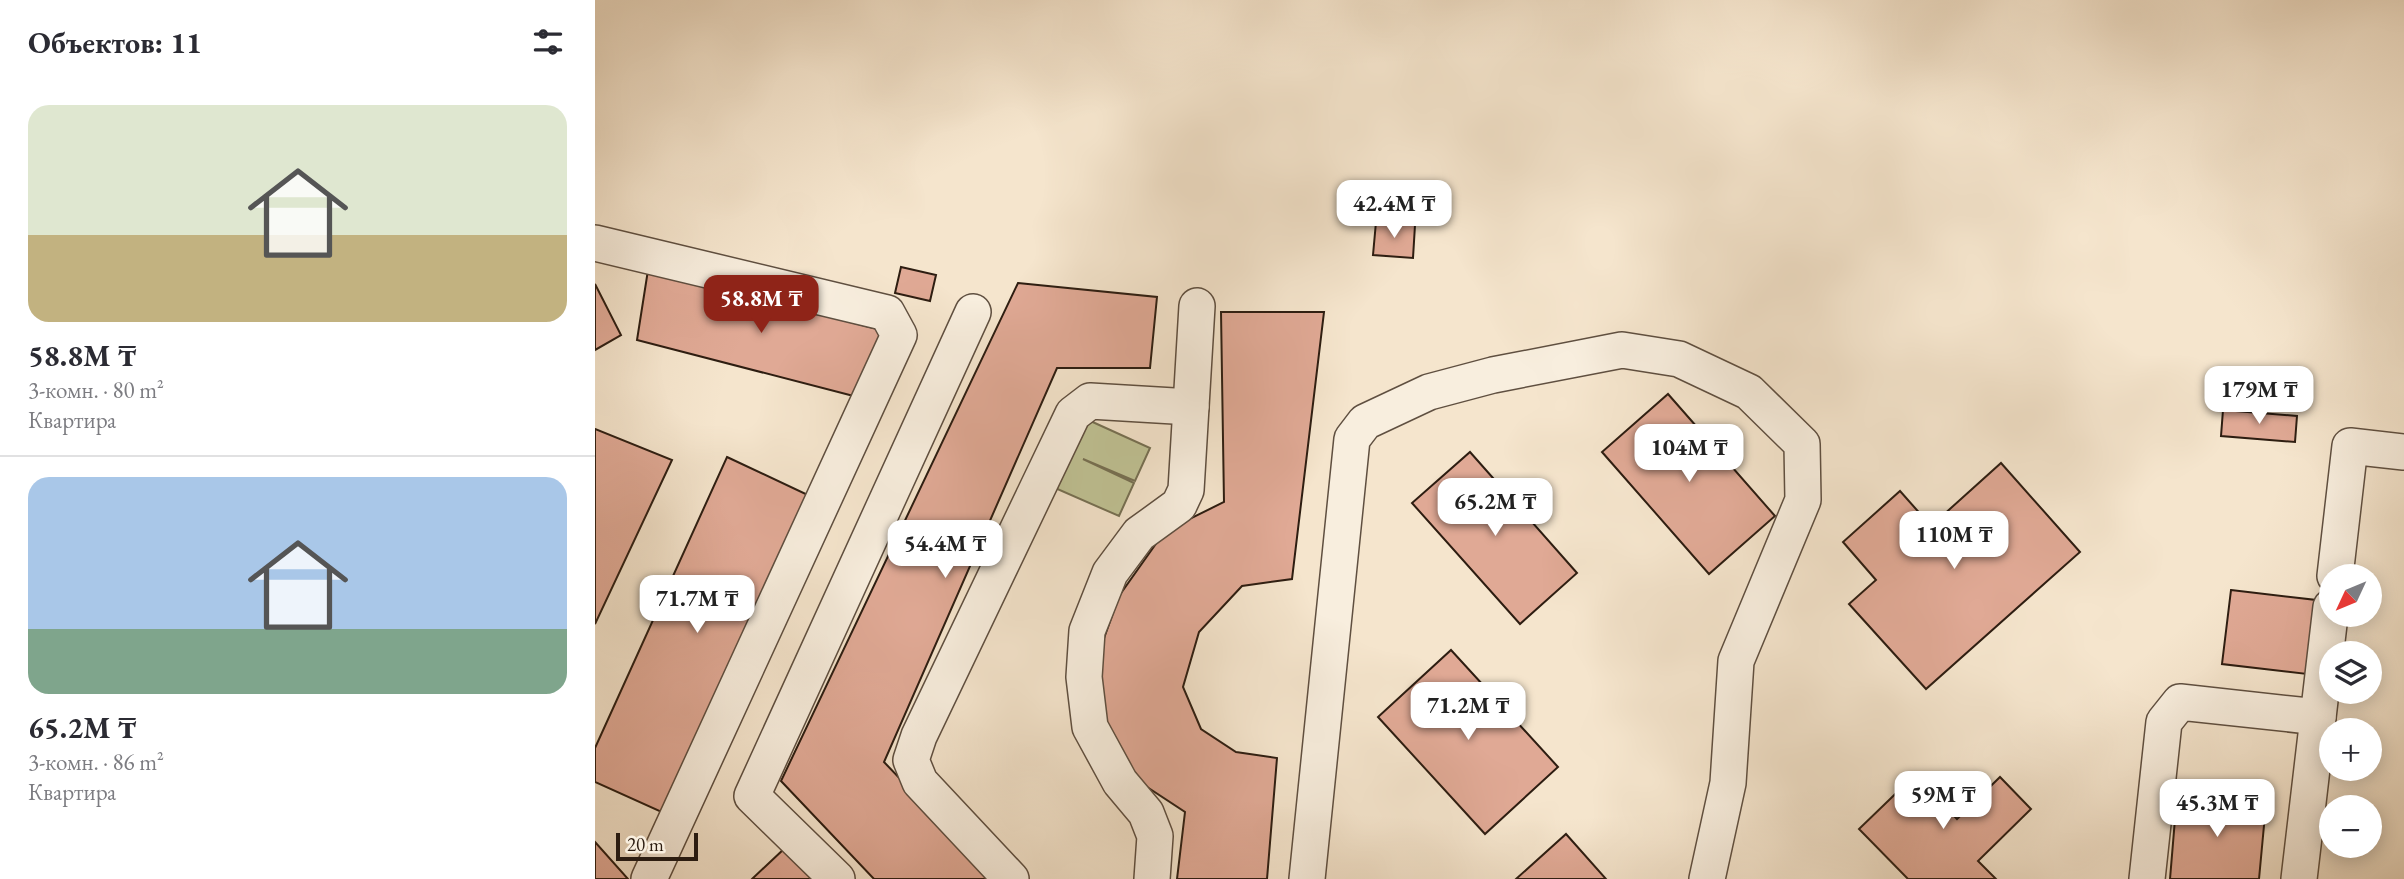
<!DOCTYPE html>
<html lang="ru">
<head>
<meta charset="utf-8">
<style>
	:root { --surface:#fff; --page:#f7f7f7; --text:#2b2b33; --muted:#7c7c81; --line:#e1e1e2; --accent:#8f2418 }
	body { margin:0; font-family:"EB Garamond",serif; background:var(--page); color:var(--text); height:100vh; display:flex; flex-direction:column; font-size:26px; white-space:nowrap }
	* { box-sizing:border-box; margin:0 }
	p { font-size:23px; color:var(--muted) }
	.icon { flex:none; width:38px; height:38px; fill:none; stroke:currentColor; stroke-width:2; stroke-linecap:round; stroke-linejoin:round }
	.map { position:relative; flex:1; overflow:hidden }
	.drawer { display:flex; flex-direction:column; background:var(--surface); width:595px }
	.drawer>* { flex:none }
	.needle { width:46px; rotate:226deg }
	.controls { position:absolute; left:1724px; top:564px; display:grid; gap:14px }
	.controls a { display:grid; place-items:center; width:63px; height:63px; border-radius:50%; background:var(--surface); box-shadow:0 4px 18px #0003; font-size:35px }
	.scale { position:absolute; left:21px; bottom:18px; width:82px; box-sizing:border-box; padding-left:7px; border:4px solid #2d1d11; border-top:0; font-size:19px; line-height:24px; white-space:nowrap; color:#2d1d11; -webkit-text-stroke:5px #f8eede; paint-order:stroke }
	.price { position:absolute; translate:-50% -60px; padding:0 16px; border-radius:14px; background:#fff; color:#222; font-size:23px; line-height:46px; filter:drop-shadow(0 2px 4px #0008) }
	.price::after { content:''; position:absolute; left:50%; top:42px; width:21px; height:16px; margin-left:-10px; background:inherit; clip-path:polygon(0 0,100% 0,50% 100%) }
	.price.selected { background:var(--accent); color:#fff }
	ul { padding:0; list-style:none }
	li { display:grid; align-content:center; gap:14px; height:371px; padding:0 28px }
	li+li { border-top:2px solid var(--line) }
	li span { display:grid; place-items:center; height:217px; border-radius:21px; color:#555 }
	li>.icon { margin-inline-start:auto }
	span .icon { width:126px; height:126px; fill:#fffc; stroke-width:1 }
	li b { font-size:30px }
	h2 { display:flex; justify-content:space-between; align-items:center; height:84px; padding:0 28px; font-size:30px }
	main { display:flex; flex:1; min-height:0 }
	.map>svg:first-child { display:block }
	.green { fill:#c0c395; stroke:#767053; stroke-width:2 }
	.building { fill:#e0a995; stroke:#2d1d11; stroke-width:2 }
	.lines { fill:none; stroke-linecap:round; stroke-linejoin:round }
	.minor-casing { stroke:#5f4f40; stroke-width:38 }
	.minor { stroke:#f8eede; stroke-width:35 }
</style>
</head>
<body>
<main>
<section class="drawer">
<h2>Объектов: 11<svg class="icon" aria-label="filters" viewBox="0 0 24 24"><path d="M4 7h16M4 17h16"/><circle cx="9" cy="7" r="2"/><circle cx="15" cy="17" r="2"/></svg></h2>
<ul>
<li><span style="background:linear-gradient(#dfe7d0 60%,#c2b280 0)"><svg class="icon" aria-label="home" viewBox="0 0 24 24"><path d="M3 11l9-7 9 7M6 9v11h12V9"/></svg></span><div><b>58.8M ₸</b><p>3-комн. · 80 m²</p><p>Квартира</p></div></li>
<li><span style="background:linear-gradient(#a9c7e8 70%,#7fa58c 0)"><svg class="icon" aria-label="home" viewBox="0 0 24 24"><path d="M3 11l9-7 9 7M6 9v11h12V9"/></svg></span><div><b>65.2M ₸</b><p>3-комн. · 86 m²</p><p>Квартира</p></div></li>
</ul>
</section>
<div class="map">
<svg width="1809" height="879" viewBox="0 0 1809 879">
	<rect width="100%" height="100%" fill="#f5e5cd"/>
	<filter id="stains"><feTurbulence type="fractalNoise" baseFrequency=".00286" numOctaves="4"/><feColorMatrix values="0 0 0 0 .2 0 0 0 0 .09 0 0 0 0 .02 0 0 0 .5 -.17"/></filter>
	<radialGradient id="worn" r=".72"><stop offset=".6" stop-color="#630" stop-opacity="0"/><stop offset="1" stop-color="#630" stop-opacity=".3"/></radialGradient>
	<polygon class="green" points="491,419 555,448 540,481 488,459 539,483 524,516 460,488"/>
	<g class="building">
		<polygon points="781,222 820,225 818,258 778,255"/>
		<polygon points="306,267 341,275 335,301 300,293"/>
		<polygon points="53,270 294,332 274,400 42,340"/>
		<polygon points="423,283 562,297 555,368 462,368 289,762 401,879 279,879 186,781"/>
		<polygon points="0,284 26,335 0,350"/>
		<polygon points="626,312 729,312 697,579 647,586 604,632 588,687 606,729 641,752 682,758 672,879 582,879 590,812 546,783 509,728 502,658 524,596 570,531 629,502"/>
		<polygon points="1073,394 1180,516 1114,574 1007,452"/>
		<polygon points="1628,410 1702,416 1700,442 1626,436"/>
		<polygon points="0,429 77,460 0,624"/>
		<polygon points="875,452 982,573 925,624 817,503"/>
		<polygon points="132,457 215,496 71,814 0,782 0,748"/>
		<polygon points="1406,463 1485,552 1331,689 1254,604 1281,580 1248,542 1305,491 1336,526"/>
		<polygon points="1636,590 1721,600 1712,674 1627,664"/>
		<polygon points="856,650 963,767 890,834 783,717"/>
		<polygon points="1320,775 1362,819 1405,777 1436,809 1383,861 1401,879 1313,879 1264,829"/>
		<polygon points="1582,795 1671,804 1664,879 1575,879"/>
		<polygon points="971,834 1011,879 921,879"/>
		<polygon points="0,842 33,879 0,879"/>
		<polygon points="190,848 219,879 157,879"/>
	</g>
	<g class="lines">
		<defs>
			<g id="minor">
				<polyline points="0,243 292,313 304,335 54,879"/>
				<polyline points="1740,576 1755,446 1809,452"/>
				<polyline points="242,879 157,796 378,312"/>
				<polyline points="416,879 325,782 316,760 324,736 478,414 495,401 596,407"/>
				<polyline points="557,879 560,836 551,813 525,782 495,727 489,677 492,631 515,573 544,534 584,505 591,490 602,306"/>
				<polyline points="712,879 757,439 770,422 834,392 898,375 1027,350 1084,359 1154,392 1207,444 1208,500 1141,661 1133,783 1112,879"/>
				<polyline points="1552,879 1569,722 1585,702 1723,717"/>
				<polyline points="1704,879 1736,607"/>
			</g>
		</defs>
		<use href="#minor" class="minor-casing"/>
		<use href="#minor" class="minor"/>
	</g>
	<rect width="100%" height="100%" filter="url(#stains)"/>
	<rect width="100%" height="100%" fill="url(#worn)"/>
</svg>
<div class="controls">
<a><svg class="needle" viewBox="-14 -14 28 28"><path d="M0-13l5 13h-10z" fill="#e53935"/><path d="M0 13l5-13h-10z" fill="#7c7c81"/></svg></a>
<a><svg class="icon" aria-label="layers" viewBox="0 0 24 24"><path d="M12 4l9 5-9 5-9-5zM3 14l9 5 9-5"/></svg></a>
<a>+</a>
<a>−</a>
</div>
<div class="scale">20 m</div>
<b class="price" style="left:799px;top:240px">42.4M ₸</b>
<b class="price selected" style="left:166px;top:335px">58.8M ₸</b>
<b class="price" style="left:1664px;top:426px">179M ₸</b>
<b class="price" style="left:1094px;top:484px">104M ₸</b>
<b class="price" style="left:900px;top:538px">65.2M ₸</b>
<b class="price" style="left:1359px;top:571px">110M ₸</b>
<b class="price" style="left:350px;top:580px">54.4M ₸</b>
<b class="price" style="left:102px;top:635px">71.7M ₸</b>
<b class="price" style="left:873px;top:742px">71.2M ₸</b>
<b class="price" style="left:1348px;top:831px">59M ₸</b>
<b class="price" style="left:1622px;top:839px">45.3M ₸</b>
</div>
</main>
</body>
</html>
